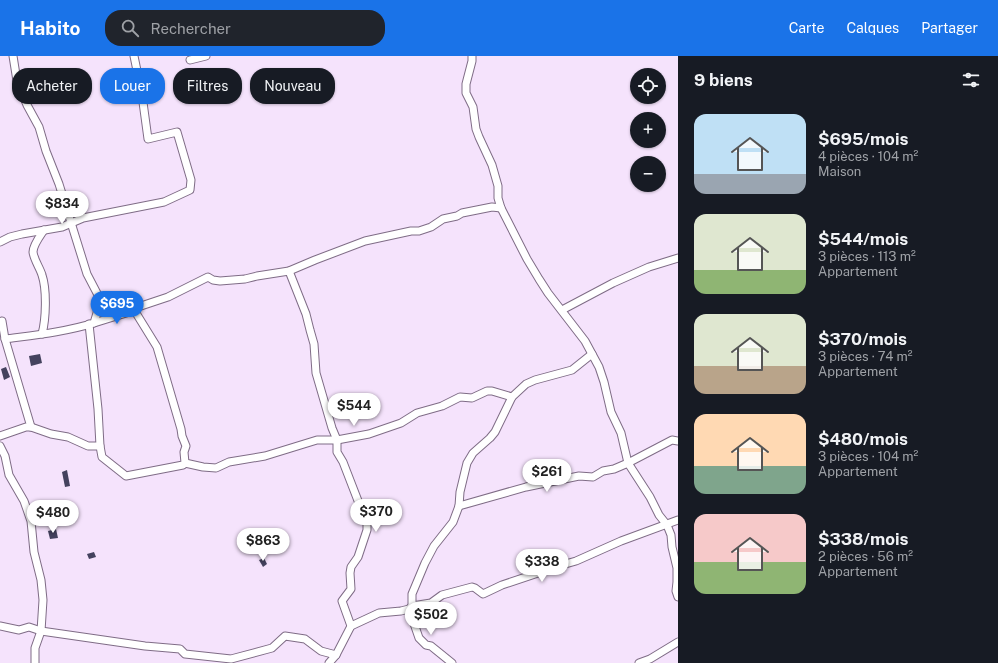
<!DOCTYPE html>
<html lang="fr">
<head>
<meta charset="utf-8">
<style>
	:root { --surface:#171b24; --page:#20242c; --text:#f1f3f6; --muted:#9ea1a6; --accent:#1a73e8 }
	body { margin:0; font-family:"Public Sans",sans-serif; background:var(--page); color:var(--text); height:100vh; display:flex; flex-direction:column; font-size:15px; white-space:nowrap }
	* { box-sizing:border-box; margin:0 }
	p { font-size:13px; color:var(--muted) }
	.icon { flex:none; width:22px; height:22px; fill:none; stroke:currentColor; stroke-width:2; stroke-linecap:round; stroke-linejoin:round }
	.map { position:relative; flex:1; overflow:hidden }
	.side { display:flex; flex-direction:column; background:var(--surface); width:320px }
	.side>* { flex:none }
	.guide { position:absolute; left:12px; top:12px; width:380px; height:36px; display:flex; gap:8px }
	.tools { position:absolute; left:630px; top:12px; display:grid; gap:8px }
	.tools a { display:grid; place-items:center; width:36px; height:36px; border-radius:50%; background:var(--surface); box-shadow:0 1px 3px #0004; font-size:20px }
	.price { position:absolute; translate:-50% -34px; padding:0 9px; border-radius:14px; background:#fff; color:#222; font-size:13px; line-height:26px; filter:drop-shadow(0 1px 2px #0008) }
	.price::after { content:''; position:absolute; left:50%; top:24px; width:12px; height:9px; margin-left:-6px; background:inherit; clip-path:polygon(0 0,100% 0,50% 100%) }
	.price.on { background:var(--accent); color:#fff }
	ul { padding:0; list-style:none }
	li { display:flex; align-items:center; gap:12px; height:100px; padding:0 16px }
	li span { display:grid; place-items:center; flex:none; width:112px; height:80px; border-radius:12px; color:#555 }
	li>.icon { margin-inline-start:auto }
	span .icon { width:48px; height:48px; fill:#fffc; stroke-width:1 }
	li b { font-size:17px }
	h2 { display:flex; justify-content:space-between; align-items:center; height:48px; padding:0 16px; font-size:17px }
	.chip { padding:0 14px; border-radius:16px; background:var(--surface); box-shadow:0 1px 3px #0004; font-size:14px; line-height:36px }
	.chip.on { background:var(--accent); color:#fff }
	header { display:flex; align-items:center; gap:24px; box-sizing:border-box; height:56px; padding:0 20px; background:var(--accent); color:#fff }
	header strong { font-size:19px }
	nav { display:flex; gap:22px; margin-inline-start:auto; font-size:14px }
	.search { width:280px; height:36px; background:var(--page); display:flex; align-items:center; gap:10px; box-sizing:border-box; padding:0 14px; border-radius:16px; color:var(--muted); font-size:15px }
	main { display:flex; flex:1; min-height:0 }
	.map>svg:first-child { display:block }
	.building { fill:#44425e }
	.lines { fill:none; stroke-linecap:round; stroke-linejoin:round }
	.minor-casing { stroke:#7f6c86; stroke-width:9 }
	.minor { stroke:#fff; stroke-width:7 }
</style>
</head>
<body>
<header>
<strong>Habito</strong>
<div class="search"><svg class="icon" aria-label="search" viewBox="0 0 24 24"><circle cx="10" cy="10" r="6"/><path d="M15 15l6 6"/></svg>Rechercher</div>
<nav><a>Carte</a><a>Calques</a><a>Partager</a></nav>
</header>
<main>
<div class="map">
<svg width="678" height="607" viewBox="0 0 678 607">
	<rect width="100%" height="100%" fill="#f5e3fc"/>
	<g class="building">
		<polygon points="40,298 42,307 31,310 29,300"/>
		<polygon points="6,311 10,321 4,324 1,313"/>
		<polygon points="67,414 70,430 65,431 62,416"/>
		<polygon points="56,473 58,482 50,483 48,475"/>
		<polygon points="94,496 96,501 89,503 87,498"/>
		<polygon points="264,502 267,508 263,511 259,504"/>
	</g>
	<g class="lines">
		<defs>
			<g id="minor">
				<polyline points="472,0 472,5 466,28 466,37 473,51 476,73 479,81 492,109 498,130 498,142 501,152 527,203 539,223 548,237 585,285 599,311 604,326 611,356 621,377 628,407 650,441 659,459 667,469 671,479 672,491 677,512 677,526 676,535 678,541"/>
				<polyline points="190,4 206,0"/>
				<polyline points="0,186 10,181 22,178 62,171 83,162 164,146 190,134 191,124 177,76 148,83 142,39 134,0"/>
				<polyline points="289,215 306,258 310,274 314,288 316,317 332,372 337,384 337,396 343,406 367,468 367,474 358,501 351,511 350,517 351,533 342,545 351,570"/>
				<polyline points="562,254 613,227 649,211 678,202"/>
				<path d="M2,265l3,18c30,-4 60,-7 89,-16l3,-10 2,-16 -12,-23 -28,-90 -13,-33 -7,-24 -12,-22 -10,-24 -4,-25"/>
				<polyline points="94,267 136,254"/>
				<polyline points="89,268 98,353 100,390"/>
				<path d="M42,278c4,-15 5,-44 0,-59 -2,-7 -8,-15 -9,-23 0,-7 7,-16 11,-22"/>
				<polyline points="5,283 31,371"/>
				<polyline points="0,380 26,371 31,371 51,378 68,381 88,390 100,390 102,401 126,420 183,409 185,407 184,396 186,390 182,380 181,373 157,291 136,257 136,254 138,251 168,241 208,221 213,224 220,225 245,223 257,220 289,215 315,204 365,185 411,175 419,175 431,171 443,163 457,160 462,157 492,151 501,152"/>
				<polyline points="0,390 5,400 9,419 24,445 31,465 34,496 41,524 43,544 41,575 35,592 35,607"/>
				<polyline points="185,407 203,411 216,412 229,406 265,400 317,384 337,384 369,378 401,367 417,357 442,350 460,341 472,342 487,335 492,335 512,341"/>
				<polyline points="459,450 526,431 579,420 593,421 603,415 614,413 628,407 672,384 678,385"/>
				<polyline points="412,550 431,547 442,539 472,531 475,532 483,538 502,529 562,509 576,505 621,485 678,464"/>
				<polyline points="409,553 419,582 426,589 431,590 452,607"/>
				<polyline points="0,570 19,574 29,571 41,575 145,590 180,593 185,598 231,603 272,592 285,580 305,583 321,595 336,599"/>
				<polyline points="329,607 336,599 351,570 379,557 401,555 409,553 412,550 412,538 425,507 434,490 453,466 459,450 460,436 467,407 473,397 490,382 495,376 512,341 526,328 535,324 572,314 592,298"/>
				<polyline points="639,607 650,603 678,586"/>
			</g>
		</defs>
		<use href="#minor" class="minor-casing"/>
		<use href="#minor" class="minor"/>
	</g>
</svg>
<div class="tools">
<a><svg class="icon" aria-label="locate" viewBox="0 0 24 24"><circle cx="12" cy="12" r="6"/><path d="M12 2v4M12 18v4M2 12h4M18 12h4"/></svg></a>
<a>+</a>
<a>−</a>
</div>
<b class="price" style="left:62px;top:169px">$834</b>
<b class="price on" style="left:117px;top:269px">$695</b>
<b class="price" style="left:354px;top:371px">$544</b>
<b class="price" style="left:547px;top:437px">$261</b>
<b class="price" style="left:376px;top:477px">$370</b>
<b class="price" style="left:53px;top:478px">$480</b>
<b class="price" style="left:263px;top:506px">$863</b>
<b class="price" style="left:542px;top:527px">$338</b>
<b class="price" style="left:431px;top:580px">$502</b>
<div class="guide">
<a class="chip">Acheter</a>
<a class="chip on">Louer</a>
<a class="chip">Filtres</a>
<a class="chip">Nouveau</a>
</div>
</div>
<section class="side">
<h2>9 biens<svg class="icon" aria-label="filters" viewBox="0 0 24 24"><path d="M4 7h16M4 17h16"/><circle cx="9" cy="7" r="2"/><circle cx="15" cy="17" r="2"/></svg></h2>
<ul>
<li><span style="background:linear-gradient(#bfe0f5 75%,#9aa5b1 0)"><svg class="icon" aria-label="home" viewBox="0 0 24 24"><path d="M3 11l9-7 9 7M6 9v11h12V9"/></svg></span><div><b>$695/mois</b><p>4 pièces · 104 m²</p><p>Maison</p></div></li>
<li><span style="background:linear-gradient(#dfe7d0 70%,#8fb573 0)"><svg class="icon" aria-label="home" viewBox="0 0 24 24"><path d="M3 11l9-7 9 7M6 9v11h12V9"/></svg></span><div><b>$544/mois</b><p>3 pièces · 113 m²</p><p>Appartement</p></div></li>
<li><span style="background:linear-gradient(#dfe7d0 65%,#b9a48a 0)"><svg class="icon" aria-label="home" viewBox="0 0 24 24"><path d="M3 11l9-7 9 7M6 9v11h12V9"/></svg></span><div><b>$370/mois</b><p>3 pièces · 74 m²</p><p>Appartement</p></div></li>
<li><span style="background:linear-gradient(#ffd9b3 65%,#7fa58c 0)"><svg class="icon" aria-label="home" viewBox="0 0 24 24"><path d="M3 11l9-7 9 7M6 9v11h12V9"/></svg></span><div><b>$480/mois</b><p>3 pièces · 104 m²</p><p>Appartement</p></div></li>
<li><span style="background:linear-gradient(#f6c9c9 60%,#8fb573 0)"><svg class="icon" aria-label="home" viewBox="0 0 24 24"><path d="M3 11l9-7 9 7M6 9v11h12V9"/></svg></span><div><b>$338/mois</b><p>2 pièces · 56 m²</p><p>Appartement</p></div></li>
</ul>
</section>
</main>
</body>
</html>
